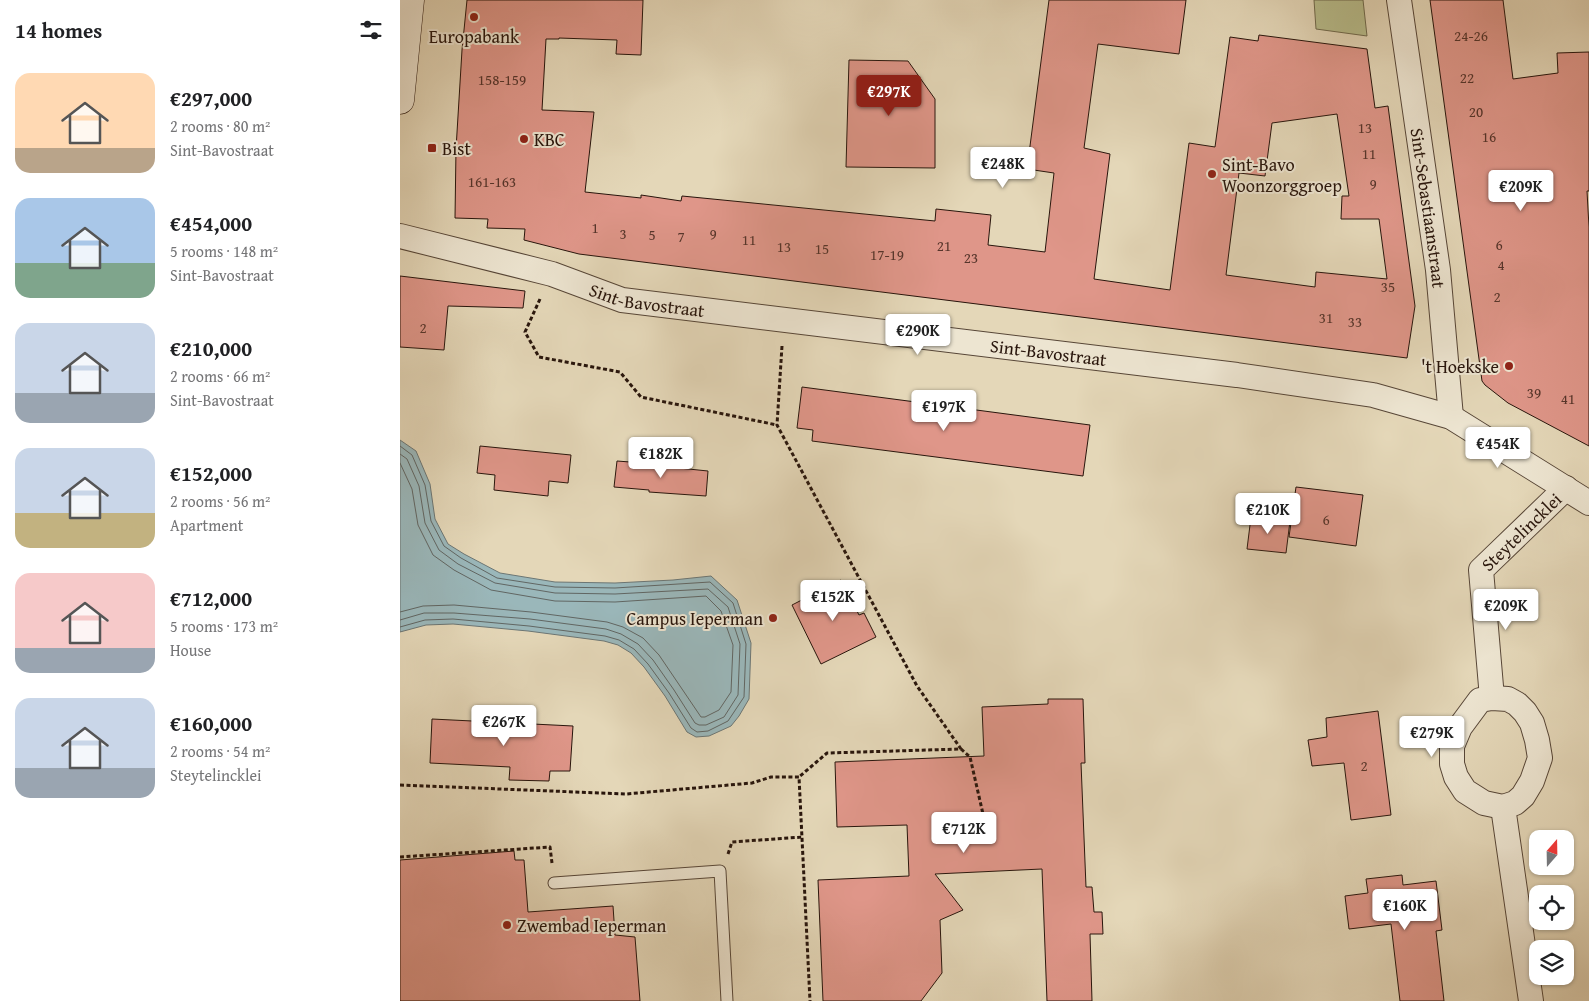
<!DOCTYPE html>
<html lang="en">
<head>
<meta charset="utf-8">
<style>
	:root { --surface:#fff; --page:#f6f6f6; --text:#202124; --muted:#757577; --accent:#8f2418 }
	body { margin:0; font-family:"Gentium Book Plus",serif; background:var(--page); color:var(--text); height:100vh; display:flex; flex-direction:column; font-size:19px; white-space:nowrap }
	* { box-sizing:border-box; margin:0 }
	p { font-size:16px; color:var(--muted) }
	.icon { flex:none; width:28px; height:28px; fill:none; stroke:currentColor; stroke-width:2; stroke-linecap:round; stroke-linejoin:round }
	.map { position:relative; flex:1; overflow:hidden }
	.drawer { display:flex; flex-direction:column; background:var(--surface); width:400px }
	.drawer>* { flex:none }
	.needle { width:32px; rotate:20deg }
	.tools { position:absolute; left:1129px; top:830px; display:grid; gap:10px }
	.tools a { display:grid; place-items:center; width:45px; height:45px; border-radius:10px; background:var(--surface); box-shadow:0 1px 4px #0004; font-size:25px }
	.price { position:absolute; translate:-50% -42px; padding:0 11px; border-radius:5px; background:#fff; color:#222; font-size:16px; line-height:32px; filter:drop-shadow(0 1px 2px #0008) }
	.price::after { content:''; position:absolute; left:50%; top:30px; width:15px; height:11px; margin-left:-8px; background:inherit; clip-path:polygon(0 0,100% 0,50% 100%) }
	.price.on { background:var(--accent); color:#fff }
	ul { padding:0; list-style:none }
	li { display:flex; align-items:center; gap:15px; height:125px; padding:0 15px }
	li span { display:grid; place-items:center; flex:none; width:140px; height:100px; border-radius:15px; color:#555 }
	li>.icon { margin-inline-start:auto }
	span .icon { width:60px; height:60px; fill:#fffc; stroke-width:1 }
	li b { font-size:21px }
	h2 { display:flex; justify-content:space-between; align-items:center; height:60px; padding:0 15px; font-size:21px }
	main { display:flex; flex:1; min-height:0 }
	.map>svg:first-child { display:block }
	.green { fill:#b8bd8c; stroke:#70694c }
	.water { fill:#9ab7ba; stroke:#6c7674 }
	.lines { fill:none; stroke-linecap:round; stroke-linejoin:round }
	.shore { stroke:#616663; stroke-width:1 }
	.building { fill:#df9689; stroke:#28150c; fill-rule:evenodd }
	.lane-casing { stroke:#574637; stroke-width:13 }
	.street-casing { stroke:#574637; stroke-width:26 }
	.secondary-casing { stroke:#28150c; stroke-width:29 }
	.path { stroke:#28150c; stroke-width:3; stroke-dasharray:4 2.5; stroke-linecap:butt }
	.lane { stroke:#ede5d1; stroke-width:11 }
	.street { stroke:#ede5d1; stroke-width:24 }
	.secondary { stroke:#ede5d1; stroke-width:28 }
	.poi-dot { fill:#8f2418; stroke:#ede5d1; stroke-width:2 }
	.labels { text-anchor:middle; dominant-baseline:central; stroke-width:4; stroke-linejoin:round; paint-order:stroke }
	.number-label { font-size:15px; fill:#56352b }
	.poi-label { font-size:18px; fill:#28150c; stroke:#ede5d1; text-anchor:start }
	.street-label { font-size:18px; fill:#28150c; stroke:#ede5d1 }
</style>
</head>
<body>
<main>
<section class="drawer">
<h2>14 homes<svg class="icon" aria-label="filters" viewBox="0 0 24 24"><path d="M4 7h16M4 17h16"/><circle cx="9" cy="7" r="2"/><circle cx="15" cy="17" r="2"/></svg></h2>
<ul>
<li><span style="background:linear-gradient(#ffd9b3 75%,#b9a48a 0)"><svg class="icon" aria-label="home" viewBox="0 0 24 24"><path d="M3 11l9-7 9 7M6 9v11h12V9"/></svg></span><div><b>€297,000</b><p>2 rooms · 80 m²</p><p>Sint-Bavostraat</p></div></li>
<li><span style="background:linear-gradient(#a9c7e8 65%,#7fa58c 0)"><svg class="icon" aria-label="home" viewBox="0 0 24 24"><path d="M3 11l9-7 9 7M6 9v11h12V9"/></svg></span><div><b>€454,000</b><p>5 rooms · 148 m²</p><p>Sint-Bavostraat</p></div></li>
<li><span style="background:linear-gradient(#c9d6e8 70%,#9aa5b1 0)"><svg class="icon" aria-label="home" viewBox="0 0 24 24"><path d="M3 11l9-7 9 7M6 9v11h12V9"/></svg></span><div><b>€210,000</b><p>2 rooms · 66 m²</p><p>Sint-Bavostraat</p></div></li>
<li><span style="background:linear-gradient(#c9d6e8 65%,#c2b280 0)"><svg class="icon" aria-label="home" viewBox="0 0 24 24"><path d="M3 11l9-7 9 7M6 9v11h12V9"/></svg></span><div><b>€152,000</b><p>2 rooms · 56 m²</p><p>Apartment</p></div></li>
<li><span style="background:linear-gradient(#f6c9c9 75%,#9aa5b1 0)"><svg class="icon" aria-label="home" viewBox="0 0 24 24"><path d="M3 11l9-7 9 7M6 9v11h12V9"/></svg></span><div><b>€712,000</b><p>5 rooms · 173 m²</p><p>House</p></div></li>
<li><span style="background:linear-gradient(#c9d6e8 70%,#9aa5b1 0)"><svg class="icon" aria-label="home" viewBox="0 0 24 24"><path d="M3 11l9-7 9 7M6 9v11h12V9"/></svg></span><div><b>€160,000</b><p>2 rooms · 54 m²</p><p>Steytelincklei</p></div></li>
</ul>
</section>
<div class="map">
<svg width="1189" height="1001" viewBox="0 0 1189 1001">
	<rect width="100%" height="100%" fill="#e4d7b8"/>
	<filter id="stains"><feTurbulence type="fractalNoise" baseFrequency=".004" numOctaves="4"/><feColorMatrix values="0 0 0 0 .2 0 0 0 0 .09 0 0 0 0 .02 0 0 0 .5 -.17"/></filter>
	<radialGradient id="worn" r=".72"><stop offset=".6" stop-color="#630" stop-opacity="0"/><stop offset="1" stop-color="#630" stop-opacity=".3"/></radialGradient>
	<polygon class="green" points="914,0 963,0 967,36 916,29"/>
	<polygon class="water" points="0,440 16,451 30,484 35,519 48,544 64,554 100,573 155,582 215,583 273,580 311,576 337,600 351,643 349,699 339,716 331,726 309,736 296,737 287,732 265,696 244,667 231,653 218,645 204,641 128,631 53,624 26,625 0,632"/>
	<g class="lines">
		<g class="shore">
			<polyline points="0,446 12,455 25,485 31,521 44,546 61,558 97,578 155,587 215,588 310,582 333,603 346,644 344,697 328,721 308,731 297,732 291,728 269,693 248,664 234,649 219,640 205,636 129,626 53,619 25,620 0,627"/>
			<polyline points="0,454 7,459 19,486 25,523 39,550 58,564 95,583 155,593 215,594 308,589 328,607 340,644 338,695 324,717 306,725 299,725 295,723 274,690 253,660 238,644 221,634 206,629 130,619 54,613 24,613 0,620"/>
			<polyline points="0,463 12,489 18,525 33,555 54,570 91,590 155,601 215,602 306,596 321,611 333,645 331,692 319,710 305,717 301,717 259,655 243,638 223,627 207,622 131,612 54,605 23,606 0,612"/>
		</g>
	</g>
	<g class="building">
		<path d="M67,0h176l-2,55 -25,-1 1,-14 -58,-2v1h-13l-4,71 52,2 -9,80 56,6v-3l40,6 1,-5 253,25 1,-12 55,6 -3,30 57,7 9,-79 -27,-4 22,-169h137l-7,54 -81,-10 -14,104 26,6 -16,125 76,11 19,-147 26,4 15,-110 28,4 1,-6 108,14 8,59 13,-2 27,200 -8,52 -828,-104 -55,-14 1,-11 -38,-1 1,-9 -33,-1 1,-69 6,-99zM937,114l12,82h-7l-1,23h38l8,60 -71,-7 -1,15 -89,-12 13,-102 26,3 7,-53z"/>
		<polygon points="1030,0 1103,0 1113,79 1158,73 1157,53 1189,52 1189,191 1187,191 1189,227 1189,446 1108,403 1085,385 1082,381"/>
		<polygon points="449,60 508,61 535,99 535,168 446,167"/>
		<polygon points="0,276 125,291 123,308 48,306 44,350 0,347"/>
		<polygon points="402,387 690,425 683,476 412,441 413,430 397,428"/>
		<polygon points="80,446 171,455 168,483 149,481 148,496 94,490 95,475 77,473"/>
		<polygon points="217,461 269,465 269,467 308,471 306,496 249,492 249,490 214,487"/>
		<polygon points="896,487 963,495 956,546 889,537"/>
		<polygon points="851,517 890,521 886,553 847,549"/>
		<polygon points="441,580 459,615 464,613 476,637 421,664 392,605"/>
		<polygon points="648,699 683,699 685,763 681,763 686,887 692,887 694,912 702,912 703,934 690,934 692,1001 647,1001 642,869 535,874 563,910 540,920 542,973 521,1001 423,1001 418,880 509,876 507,825 437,827 435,762 584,756 582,707 648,704"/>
		<polygon points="978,711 991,815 951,820 944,763 912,766 908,740 927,737 926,718"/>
		<polygon points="32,719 173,726 170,771 150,771 149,781 109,780 110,767 30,763"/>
		<polygon points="114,851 115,860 124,860 128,912 213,906 215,935 235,937 240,1001 0,1001 0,860"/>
		<polygon points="1002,875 1003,885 1036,881 1042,930 1036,931 1044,1001 1000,1001 991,924 949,929 945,896 968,893 966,879"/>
	</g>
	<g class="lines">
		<defs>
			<polyline id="lane" points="154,883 320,871 327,1001"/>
			<g id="street">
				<path id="s1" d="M999,0l39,270 13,147"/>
				<path id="s2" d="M0,236l152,38 70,26 615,75 136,20 78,22 138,86"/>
				<polygon points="1092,698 1108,699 1117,704 1125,712 1132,723 1137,740 1140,758 1132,781 1123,796 1115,803 1103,807 1084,803 1065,791 1056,777 1052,764 1052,746 1060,727 1080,700"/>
				<path id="s3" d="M1092,698l-11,-128 85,-82"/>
				<polyline points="1103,807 1131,1001"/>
			</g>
			<polyline id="secondary" points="0,100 10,0"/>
		</defs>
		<use href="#lane" class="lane-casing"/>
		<use href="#street" class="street-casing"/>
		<use href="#secondary" class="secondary-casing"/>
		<g class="path">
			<polyline points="140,299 125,332 139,357 220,372 241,397 377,425"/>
			<polyline points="382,346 377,425 517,686 561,749 427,753 399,777"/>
			<polyline points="561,749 570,757 583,814"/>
			<polyline points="0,785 226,794 352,783 371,777 399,777 410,1001"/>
			<polyline points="328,854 332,842 403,837"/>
			<polyline points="0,857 150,847 152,863"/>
		</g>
		<use href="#lane" class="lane"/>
		<use href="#street" class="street"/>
		<use href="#secondary" class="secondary"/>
	</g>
	<g class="poi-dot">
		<circle cx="74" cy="17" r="5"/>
		<circle cx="124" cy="139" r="5"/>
		<rect x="27" y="143" width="10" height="10" rx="2.5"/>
		<circle cx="812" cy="174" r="5"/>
		<circle cx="1109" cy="366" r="5"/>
		<circle cx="373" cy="618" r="5"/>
		<circle cx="107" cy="925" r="5"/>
	</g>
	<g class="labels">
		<g class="number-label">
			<text x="1071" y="35">24-26</text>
			<text x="1067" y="77">22</text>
			<text x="102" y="79">158-159</text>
			<text x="1076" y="111">20</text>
			<text x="965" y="127">13</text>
			<text x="1089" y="136">16</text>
			<text x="969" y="153">11</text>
			<text x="92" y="181">161-163</text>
			<text x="973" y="183">9</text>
			<text x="195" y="227">1</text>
			<text x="223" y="233">3</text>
			<text x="313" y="233">9</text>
			<text x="252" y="234">5</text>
			<text x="281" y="236">7</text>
			<text x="349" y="239">11</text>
			<text x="1099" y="244">6</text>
			<text x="544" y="245">21</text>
			<text x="384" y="246">13</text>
			<text x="422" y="248">15</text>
			<text x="487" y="254">17-19</text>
			<text x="571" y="257">23</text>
			<text x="1101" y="264">4</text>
			<text x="988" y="286">35</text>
			<text x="1097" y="296">2</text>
			<text x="926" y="317">31</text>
			<text x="955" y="321">33</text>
			<text x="23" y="327">2</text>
			<text x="1134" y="392">39</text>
			<text x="1168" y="398">41</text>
			<text x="926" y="519">6</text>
			<text x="964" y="765">2</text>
		</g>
		<g class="poi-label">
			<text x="74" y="36" text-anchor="middle">Europabank</text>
			<text x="134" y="139">KBC</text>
			<text x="42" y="148">Bist</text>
			<text x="822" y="164">Sint-Bavo<tspan x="822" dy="21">Woonzorggroep</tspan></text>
			<text x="1099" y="366" text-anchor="end">'t Hoekske</text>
			<text x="363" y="618" text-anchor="end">Campus Ieperman</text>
			<text x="117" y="925">Zwembad Ieperman</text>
		</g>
		<g class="street-label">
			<text stroke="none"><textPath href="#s1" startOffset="210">Sint-Sebastiaanstraat</textPath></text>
			<text stroke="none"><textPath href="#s2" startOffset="256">Sint-Bavostraat</textPath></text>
			<text stroke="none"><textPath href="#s2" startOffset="661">Sint-Bavostraat</textPath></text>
			<text stroke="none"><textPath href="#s3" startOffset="184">Steytelincklei</textPath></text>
		</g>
	</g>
	<rect width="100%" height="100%" filter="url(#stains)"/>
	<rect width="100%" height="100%" fill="url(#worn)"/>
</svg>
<div class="tools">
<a><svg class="needle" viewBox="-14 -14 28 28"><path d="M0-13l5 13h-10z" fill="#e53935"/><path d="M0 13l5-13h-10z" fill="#757577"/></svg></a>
<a><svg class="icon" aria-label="locate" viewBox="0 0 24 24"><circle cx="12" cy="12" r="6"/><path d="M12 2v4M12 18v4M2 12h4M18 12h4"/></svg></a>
<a><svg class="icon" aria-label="layers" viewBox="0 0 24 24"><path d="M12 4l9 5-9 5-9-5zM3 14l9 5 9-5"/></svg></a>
</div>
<b class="price on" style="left:489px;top:117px">€297K</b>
<b class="price" style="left:603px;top:189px">€248K</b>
<b class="price" style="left:1121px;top:212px">€209K</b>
<b class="price" style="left:518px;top:356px">€290K</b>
<b class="price" style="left:544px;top:432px">€197K</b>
<b class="price" style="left:1098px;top:469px">€454K</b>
<b class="price" style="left:261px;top:479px">€182K</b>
<b class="price" style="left:868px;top:535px">€210K</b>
<b class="price" style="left:433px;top:622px">€152K</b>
<b class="price" style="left:1106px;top:631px">€209K</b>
<b class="price" style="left:104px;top:747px">€267K</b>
<b class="price" style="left:1032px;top:758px">€279K</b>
<b class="price" style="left:564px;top:854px">€712K</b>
<b class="price" style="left:1005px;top:931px">€160K</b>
</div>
</main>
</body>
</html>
